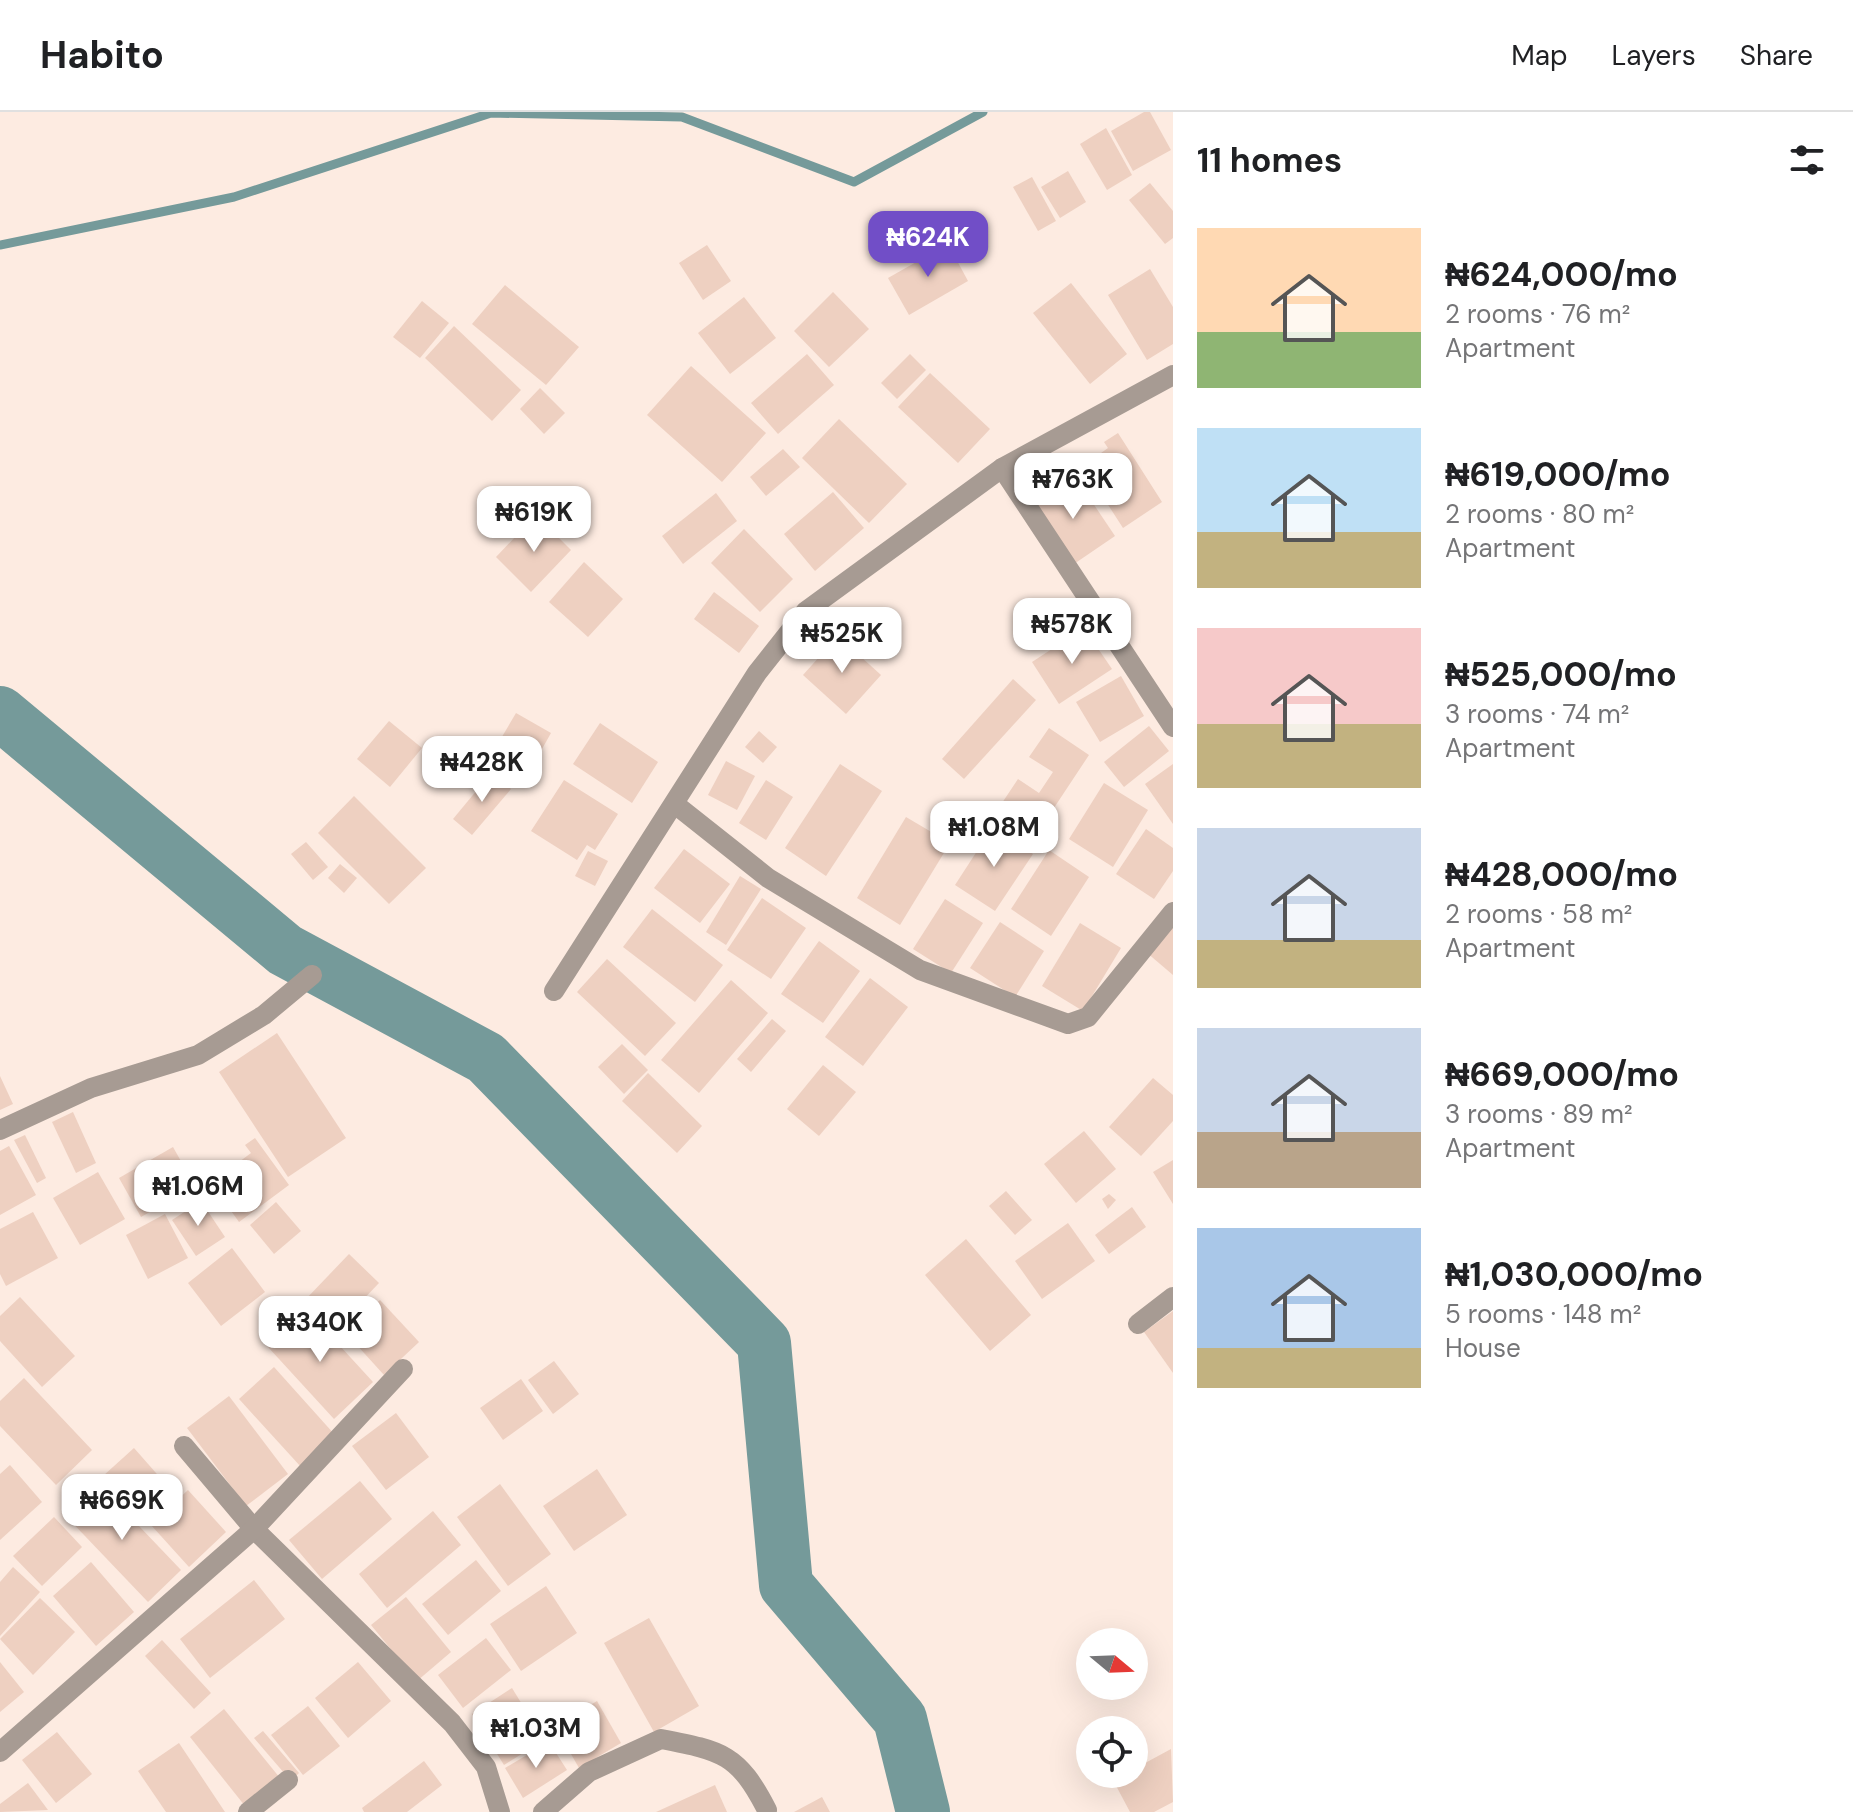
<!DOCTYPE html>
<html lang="en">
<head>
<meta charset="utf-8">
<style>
	:root { --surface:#fff; --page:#f6f6f6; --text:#202124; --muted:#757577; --line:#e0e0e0; --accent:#714ec7 }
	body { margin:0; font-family:"DM Sans",sans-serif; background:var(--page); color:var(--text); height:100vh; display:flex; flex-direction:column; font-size:30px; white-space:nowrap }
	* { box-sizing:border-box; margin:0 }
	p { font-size:26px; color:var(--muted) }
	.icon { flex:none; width:44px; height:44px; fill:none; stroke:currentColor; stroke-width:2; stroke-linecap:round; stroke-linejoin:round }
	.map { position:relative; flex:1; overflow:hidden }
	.drawer { display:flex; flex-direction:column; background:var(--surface); width:680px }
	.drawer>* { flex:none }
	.needle { width:52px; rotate:109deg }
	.fabs { position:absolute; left:1076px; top:1516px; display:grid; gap:16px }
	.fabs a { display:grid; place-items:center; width:72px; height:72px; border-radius:50%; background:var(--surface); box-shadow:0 8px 32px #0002; font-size:40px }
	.price { position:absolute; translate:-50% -68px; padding:0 18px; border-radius:16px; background:#fff; color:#222; font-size:26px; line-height:52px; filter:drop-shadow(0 2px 4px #0008) }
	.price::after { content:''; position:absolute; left:50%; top:48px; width:24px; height:18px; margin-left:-12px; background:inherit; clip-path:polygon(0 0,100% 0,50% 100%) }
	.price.selected { background:var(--accent); color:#fff }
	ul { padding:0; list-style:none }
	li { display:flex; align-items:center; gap:24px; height:200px; padding:0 24px }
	li span { display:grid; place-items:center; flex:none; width:224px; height:160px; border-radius:0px; color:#555 }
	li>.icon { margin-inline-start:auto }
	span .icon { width:96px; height:96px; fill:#fffc; stroke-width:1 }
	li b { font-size:34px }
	h2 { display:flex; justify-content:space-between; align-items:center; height:96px; padding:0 24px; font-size:34px }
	header { display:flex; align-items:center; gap:48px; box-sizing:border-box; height:112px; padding:0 40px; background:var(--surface); border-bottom:2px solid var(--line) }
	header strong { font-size:38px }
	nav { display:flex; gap:44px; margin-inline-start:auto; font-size:28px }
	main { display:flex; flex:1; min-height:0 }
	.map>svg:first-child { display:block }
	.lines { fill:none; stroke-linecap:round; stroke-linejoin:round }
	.stream { stroke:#759a9a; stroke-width:9 }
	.river { stroke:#759a9a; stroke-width:54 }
	.building { fill:#eed0c1 }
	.street { stroke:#a79b93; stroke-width:20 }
</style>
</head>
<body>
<header>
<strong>Habito</strong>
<nav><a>Map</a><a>Layers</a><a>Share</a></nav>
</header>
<main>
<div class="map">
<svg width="1173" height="1700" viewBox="0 0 1173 1700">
	<rect width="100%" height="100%" fill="#fdebe1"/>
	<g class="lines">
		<polyline class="stream" points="0,133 234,85 491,1 682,5 854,70 983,0"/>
		<polyline class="river" points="0,601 285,838 486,946 764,1231 786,1473 900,1607 923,1700"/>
	</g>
	<g class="building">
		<polygon points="1144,0 1150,0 1171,38 1133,59 1111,19"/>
		<polygon points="1106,16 1132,63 1107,78 1080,32"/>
		<polygon points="1068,59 1086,90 1060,106 1041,75"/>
		<polygon points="1032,65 1056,109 1038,119 1013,75"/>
		<polygon points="1150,71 1173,99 1173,126 1165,132 1129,88"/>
		<polygon points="948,132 968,169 909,203 888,166"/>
		<polygon points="707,133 731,169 703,188 679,151"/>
		<polygon points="1150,157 1173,195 1173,232 1147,248 1108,183"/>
		<polygon points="1071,171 1127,242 1090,272 1033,201"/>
		<polygon points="505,173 579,235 546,273 472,212"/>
		<polygon points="833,180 869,217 829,255 794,219"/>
		<polygon points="744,185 776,226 730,262 698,221"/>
		<polygon points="422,189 449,211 420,246 393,225"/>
		<polygon points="454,214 521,278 492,309 425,246"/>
		<polygon points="807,242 834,273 778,322 751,291"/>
		<polygon points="910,242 926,258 897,287 881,271"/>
		<polygon points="691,254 766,321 722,370 647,303"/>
		<polygon points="930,261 990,317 958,351 898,295"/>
		<polygon points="540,276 565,301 544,322 520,297"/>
		<polygon points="839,307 907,372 869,411 802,346"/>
		<polygon points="1118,321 1162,390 1123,416 1083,354 1108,336 1104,330"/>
		<polygon points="783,337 800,355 766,384 750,365"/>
		<polygon points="1060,345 1071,359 1052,373 1041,359"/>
		<polygon points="1074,363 1115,424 1071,454 1030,394"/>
		<polygon points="833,380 864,416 815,459 784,422"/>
		<polygon points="716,381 737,409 683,452 662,424"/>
		<polygon points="536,403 571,438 531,480 496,445"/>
		<polygon points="744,417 793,467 760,500 711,451"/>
		<polygon points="584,450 623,487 588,525 549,490"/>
		<polygon points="714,480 759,514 739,541 694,507"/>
		<polygon points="1084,516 1112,557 1059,592 1032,550"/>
		<polygon points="838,524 881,563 846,602 803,563"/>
		<polygon points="1121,564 1144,604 1100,630 1076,590"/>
		<polygon points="1013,567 1036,588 964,667 942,647"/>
		<polygon points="516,601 551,621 529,660 493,640"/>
		<polygon points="389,609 422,636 390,675 357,647"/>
		<polygon points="600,611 658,650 632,691 573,652"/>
		<polygon points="1149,614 1169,639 1124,675 1104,650"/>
		<polygon points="1049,616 1089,643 1040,717 1002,691 1018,667 1039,681 1053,660 1029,645"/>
		<polygon points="759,619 777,635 763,651 745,635"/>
		<polygon points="726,649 755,664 737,698 708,683"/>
		<polygon points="840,652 882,679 826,764 785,736"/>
		<polygon points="1173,652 1173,712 1145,672"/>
		<polygon points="492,660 511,677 472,723 453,707"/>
		<polygon points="564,668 618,702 595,738 587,733 577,748 531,719"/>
		<polygon points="766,668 793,685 766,728 739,711"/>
		<polygon points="1104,671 1148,698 1113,755 1069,727"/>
		<polygon points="354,684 426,756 389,792 318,721"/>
		<polygon points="906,705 950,731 900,813 857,786"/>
		<polygon points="992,716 1033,742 995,799 955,773"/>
		<polygon points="1146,717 1173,736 1173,759 1154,787 1116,762"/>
		<polygon points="306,730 328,755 313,768 291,742"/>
		<polygon points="684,737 730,772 700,811 654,776"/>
		<polygon points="1049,738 1089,765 1051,824 1011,797"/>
		<polygon points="588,739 608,749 595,774 575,764"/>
		<polygon points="340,752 357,766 344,781 328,766"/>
		<polygon points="740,764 761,777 726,833 706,820"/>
		<polygon points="762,786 806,816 771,867 727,838"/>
		<polygon points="945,787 983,811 951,861 913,837"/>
		<polygon points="652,797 723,853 695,890 623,835"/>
		<polygon points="1173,808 1173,863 1146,840"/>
		<polygon points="1000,810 1044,839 1015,885 970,856"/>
		<polygon points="1080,811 1121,836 1083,899 1042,874"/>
		<polygon points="819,829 860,859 823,911 781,882"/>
		<polygon points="607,847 676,911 645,944 577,880"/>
		<polygon points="870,866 908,895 863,954 825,925"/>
		<polygon points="731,868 768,901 699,981 661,948"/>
		<polygon points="772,907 786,919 751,960 737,947"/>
		<polygon points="277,921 346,1026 288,1065 219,960"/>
		<polygon points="622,932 648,958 624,982 598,955"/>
		<polygon points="823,953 856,980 819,1024 787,997"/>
		<polygon points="648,961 702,1014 677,1041 622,989"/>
		<polygon points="0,964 13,992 0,998"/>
		<polygon points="1153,966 1173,983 1173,1009 1141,1044 1109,1015"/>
		<polygon points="73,1000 96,1051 76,1061 52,1010"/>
		<polygon points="1084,1019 1116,1057 1076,1091 1044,1052"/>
		<polygon points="25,1023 46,1066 37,1071 14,1028"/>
		<polygon points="255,1026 289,1073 239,1110 211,1071 251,1041 245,1033"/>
		<polygon points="9,1034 36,1083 0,1103 0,1039"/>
		<polygon points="173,1035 195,1074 141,1105 119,1066"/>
		<polygon points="1173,1048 1173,1092 1153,1060"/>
		<polygon points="98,1060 125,1107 80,1133 53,1086"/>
		<polygon points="1006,1079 1032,1108 1015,1123 989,1094"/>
		<polygon points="1109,1082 1116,1088 1108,1097 1102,1087"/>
		<polygon points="201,1089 225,1125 196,1144 172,1108"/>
		<polygon points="276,1090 301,1119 274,1142 250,1113"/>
		<polygon points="1132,1095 1146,1115 1109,1142 1095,1123"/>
		<polygon points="33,1100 58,1146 6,1174 0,1162 0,1117"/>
		<polygon points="165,1102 188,1146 148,1167 126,1123"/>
		<polygon points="1068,1111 1095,1149 1042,1187 1015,1149"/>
		<polygon points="966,1127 1031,1203 990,1239 925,1163"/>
		<polygon points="232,1136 265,1180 221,1214 188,1171"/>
		<polygon points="349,1142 379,1171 336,1216 306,1187"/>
		<polygon points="20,1185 75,1244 42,1275 0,1229 0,1204"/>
		<polygon points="380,1188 419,1230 384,1263 345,1220"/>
		<polygon points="307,1198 373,1270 334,1307 268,1235"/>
		<polygon points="1173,1199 1173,1261 1144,1220"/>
		<polygon points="554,1249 579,1282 553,1302 528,1268"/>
		<polygon points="274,1255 335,1323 301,1355 239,1287"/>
		<polygon points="24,1266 92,1338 56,1373 0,1314 0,1289"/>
		<polygon points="521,1267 543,1299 503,1328 480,1296"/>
		<polygon points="229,1284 288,1362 246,1394 187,1316"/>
		<polygon points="396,1301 429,1345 386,1378 352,1334"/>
		<polygon points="134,1336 171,1378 140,1406 103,1364"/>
		<polygon points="10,1353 42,1390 0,1428 0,1362"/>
		<polygon points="597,1357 627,1403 574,1439 543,1394"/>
		<polygon points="96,1369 181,1458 148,1490 63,1401"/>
		<polygon points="360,1369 392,1407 322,1467 289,1428"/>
		<polygon points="500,1372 551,1442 508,1474 457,1405"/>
		<polygon points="188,1378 226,1420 189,1455 151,1413"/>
		<polygon points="433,1399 461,1433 387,1496 359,1462"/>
		<polygon points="54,1405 82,1435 42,1474 13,1444"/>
		<polygon points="476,1448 501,1479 448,1523 422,1492"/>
		<polygon points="91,1450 134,1500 96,1534 53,1484"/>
		<polygon points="13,1455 40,1480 0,1524 0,1470"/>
		<polygon points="254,1468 285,1507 210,1566 180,1527"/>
		<polygon points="546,1474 577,1521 521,1559 490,1512"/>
		<polygon points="406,1485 451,1540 417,1569 371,1513"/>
		<polygon points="40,1486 75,1520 33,1563 0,1527"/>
		<polygon points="649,1506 699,1594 654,1620 604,1531"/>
		<polygon points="486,1526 511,1558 463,1596 438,1563"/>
		<polygon points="162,1528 211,1581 194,1597 145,1544"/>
		<polygon points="0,1550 24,1580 0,1600"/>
		<polygon points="358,1550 391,1589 348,1626 315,1586"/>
		<polygon points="512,1576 544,1628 504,1653 472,1602"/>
		<polygon points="597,1589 621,1631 579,1656 555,1614"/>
		<polygon points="308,1594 340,1634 303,1663 271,1623"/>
		<polygon points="224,1597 280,1666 245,1694 190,1625"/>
		<polygon points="263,1619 299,1661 291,1669 254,1626"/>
		<polygon points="57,1620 92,1662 56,1691 22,1648"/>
		<polygon points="549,1630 567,1658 523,1686 505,1656"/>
		<polygon points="179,1631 225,1700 166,1700 138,1659"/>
		<polygon points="1171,1637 1173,1690 1154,1700 1130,1700 1113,1668 1134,1662 1134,1657"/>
		<polygon points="424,1649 442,1673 407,1700 364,1700 362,1696"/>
		<polygon points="28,1671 48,1698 0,1700 0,1692"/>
		<polygon points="715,1673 727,1700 656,1700"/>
		<polygon points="822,1685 830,1700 794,1700"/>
	</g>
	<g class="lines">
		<g class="street">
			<polyline points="1002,356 1173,615"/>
			<polyline points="676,693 768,766 920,858 1068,912 1088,905 1173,800"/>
			<polyline points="554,879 757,561 806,499 1002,356 1173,263"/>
			<polyline points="0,1018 91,976 198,943 264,903 312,863"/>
			<polyline points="1138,1212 1173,1185"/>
			<polyline points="184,1334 254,1417 452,1611 486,1655 500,1700"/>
			<polyline points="0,1640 254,1417 403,1257"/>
			<polyline points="248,1700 288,1668"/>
			<path d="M543,1700l46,-40 72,-33c62,12 77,15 106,71"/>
		</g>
	</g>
</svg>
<div class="fabs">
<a><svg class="needle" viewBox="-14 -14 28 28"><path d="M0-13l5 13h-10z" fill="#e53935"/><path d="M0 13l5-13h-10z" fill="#757577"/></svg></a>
<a><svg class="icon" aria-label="locate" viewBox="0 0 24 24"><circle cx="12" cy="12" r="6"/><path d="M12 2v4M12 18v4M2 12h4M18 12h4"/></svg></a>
</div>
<b class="price selected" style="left:928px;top:167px">₦624K</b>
<b class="price" style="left:1073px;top:409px">₦763K</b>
<b class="price" style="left:534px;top:442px">₦619K</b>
<b class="price" style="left:1072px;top:554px">₦578K</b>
<b class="price" style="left:842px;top:563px">₦525K</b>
<b class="price" style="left:482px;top:692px">₦428K</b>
<b class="price" style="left:994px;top:757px">₦1.08M</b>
<b class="price" style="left:198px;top:1116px">₦1.06M</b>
<b class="price" style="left:320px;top:1252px">₦340K</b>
<b class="price" style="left:122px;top:1430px">₦669K</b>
<b class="price" style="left:536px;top:1658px">₦1.03M</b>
</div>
<section class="drawer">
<h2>11 homes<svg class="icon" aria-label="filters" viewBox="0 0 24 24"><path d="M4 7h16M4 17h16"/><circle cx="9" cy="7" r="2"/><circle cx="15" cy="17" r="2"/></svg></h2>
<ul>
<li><span style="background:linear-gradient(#ffd9b3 65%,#8fb573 0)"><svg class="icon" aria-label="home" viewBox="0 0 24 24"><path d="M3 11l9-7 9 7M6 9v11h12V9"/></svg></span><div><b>₦624,000/mo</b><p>2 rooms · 76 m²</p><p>Apartment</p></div></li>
<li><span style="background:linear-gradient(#bfe0f5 65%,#c2b280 0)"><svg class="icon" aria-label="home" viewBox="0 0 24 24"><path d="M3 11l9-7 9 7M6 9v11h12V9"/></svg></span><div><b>₦619,000/mo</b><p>2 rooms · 80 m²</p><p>Apartment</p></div></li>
<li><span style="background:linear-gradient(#f6c9c9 60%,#c2b280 0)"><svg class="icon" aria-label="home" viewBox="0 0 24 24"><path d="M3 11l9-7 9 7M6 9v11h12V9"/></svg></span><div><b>₦525,000/mo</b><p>3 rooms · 74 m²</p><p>Apartment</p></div></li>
<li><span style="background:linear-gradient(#c9d6e8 70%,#c2b280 0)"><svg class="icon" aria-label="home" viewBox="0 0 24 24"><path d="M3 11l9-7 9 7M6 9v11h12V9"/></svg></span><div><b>₦428,000/mo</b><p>2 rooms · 58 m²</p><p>Apartment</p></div></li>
<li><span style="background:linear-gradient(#c9d6e8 65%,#b9a48a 0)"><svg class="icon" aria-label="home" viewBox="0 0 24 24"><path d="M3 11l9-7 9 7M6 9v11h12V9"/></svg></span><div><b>₦669,000/mo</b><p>3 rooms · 89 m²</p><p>Apartment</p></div></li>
<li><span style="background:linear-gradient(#a9c7e8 75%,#c2b280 0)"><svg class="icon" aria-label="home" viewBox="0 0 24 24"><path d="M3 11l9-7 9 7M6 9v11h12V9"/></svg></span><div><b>₦1,030,000/mo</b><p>5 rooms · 148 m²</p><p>House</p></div></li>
</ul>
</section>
</main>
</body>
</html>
